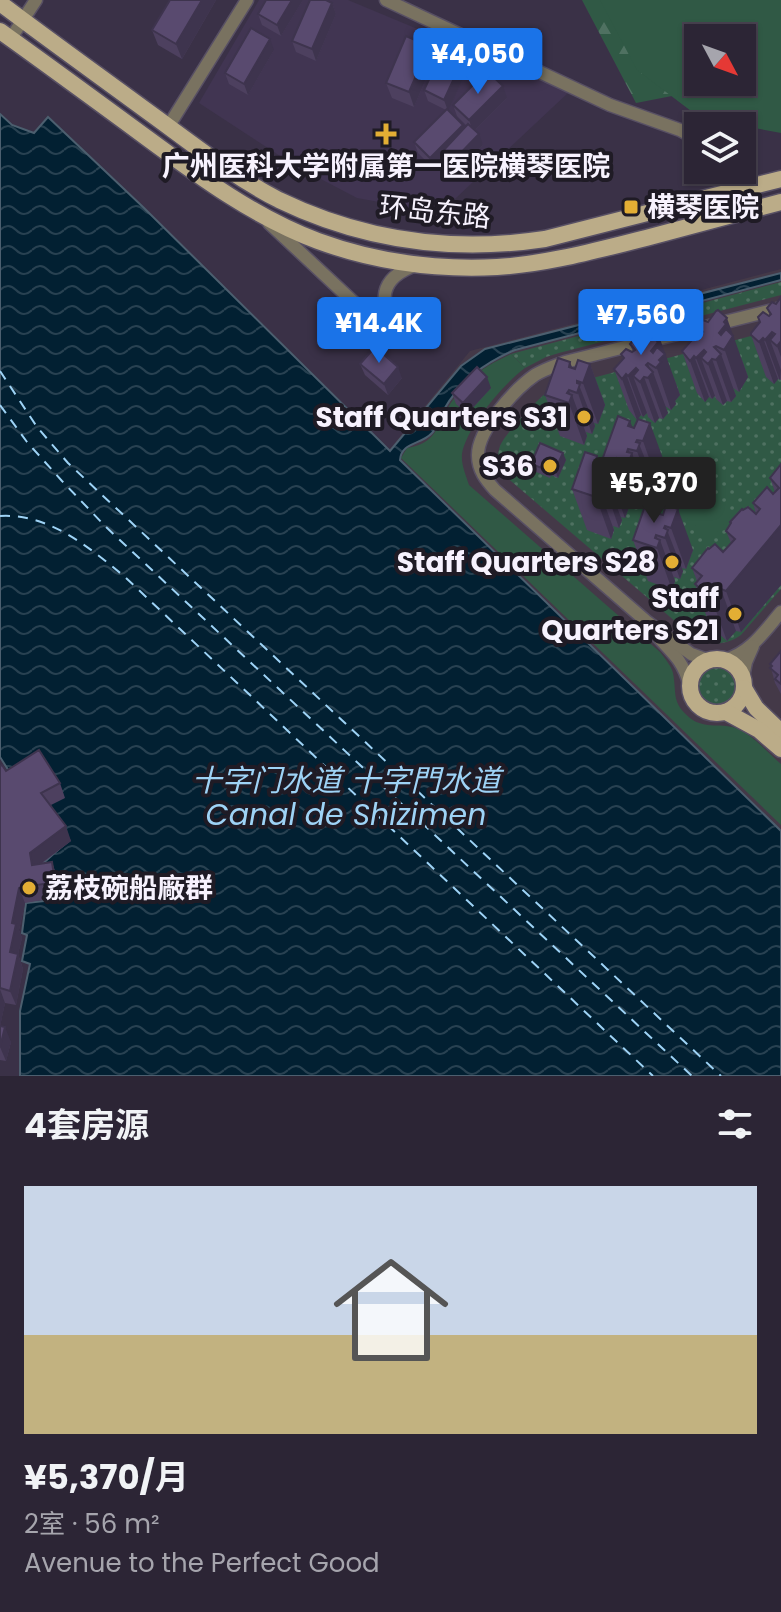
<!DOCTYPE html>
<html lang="zh">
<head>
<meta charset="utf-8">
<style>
	:root { --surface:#2c2535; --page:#383141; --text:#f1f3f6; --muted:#a6a5ad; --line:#484250; --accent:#1a73e8 }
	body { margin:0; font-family:Poppins,"Noto Sans SC",sans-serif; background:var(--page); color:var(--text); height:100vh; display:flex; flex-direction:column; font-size:30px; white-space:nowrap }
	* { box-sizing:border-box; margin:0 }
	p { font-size:26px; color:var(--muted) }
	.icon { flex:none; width:44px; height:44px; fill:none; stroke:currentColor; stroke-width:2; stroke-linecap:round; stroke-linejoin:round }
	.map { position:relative; height:1076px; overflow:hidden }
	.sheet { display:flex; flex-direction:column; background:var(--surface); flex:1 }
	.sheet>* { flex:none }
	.needle { width:52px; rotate:131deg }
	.fabs { position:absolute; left:684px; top:24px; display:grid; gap:16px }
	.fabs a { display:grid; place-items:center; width:72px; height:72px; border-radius:0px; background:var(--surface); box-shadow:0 2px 6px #0004,0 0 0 2px var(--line); font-size:40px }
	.price { position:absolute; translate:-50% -68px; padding:0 18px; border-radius:8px; background:var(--accent); color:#fff; font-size:26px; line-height:52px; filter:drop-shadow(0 2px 4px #0008) }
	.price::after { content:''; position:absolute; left:50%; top:48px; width:24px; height:18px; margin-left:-12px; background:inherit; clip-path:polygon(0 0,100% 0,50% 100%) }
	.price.current { background:#222; color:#fff }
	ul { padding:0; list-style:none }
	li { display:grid; align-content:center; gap:16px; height:424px; padding:0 24px }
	li span { display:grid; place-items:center; height:248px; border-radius:0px; color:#555 }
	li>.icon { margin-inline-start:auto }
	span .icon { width:144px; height:144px; fill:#fffc; stroke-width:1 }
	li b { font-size:34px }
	h2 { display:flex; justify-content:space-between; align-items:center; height:96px; padding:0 24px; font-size:34px }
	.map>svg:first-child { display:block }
	.built { fill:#413552 }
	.education { fill:#443948 }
	.grass { fill:url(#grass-dots) }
	.forest { fill:url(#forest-firs); fill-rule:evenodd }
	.park { fill:#305945; fill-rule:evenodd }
	.water { fill:url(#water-waves); stroke:#4c5f6f; stroke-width:2 }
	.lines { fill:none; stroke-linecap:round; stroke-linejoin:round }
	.ferry { stroke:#9ed3f6; stroke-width:2; stroke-dasharray:10 8; stroke-linecap:butt }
	.minor-casing { stroke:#585064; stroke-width:15 }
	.major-casing { stroke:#585064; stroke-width:19 }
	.minor { stroke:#797260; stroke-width:12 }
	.major { stroke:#bbac88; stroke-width:16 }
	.wall { fill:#4d405f }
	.shaded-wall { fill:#3e344e }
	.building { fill:#594a6f; stroke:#3e344e; stroke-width:2 }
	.poi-dot { fill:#e3ae34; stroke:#1f1b25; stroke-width:3 }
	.labels { text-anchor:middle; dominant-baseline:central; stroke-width:8; stroke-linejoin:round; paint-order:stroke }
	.poi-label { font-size:28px; font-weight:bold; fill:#f7f2fe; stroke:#1f1b25; text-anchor:end }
	.street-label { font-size:28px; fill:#f7f2fe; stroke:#1f1b25 }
	.water-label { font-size:30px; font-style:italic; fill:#9ed3f6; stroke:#1f1b25 }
</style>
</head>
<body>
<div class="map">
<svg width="781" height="1076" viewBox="0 0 781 1076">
	<defs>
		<pattern id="grass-dots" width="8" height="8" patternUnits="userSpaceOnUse" patternTransform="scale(2)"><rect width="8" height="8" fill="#305945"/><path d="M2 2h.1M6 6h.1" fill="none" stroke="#4f7161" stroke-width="1.8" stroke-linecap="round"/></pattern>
		<pattern id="forest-firs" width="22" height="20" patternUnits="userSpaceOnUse" patternTransform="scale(2)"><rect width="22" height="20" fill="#305945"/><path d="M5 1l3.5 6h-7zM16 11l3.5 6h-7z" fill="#4f7161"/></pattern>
		<pattern id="water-waves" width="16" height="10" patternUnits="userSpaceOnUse" patternTransform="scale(2)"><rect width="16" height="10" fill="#022032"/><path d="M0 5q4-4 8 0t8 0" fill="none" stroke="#284151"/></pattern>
	</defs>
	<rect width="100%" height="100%" fill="#3a3147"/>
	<polygon class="built" points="259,0 348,0 569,92 440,213 357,198 294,165 199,103"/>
	<polygon class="education" points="781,269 781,831 389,450 470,351"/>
	<g class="grass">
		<polygon points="781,282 781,295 559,353 546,357 525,368 511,354"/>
		<path d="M781,328v261l-40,46c-14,10 -28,10 -44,5l-192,-164c-7,-9 -9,-18 -5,-30 4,-11 36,-45 46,-53 7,-5 16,-7 24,-9z"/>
		<circle cx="717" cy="686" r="20"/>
	</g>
	<path class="forest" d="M582,0h199l-2,75 -143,28zM698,38h44v44h-44z"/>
	<g class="park">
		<path d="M600,0h181v133l-43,-8 -47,-14 -54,-41zM698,38h44v44h-44z"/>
		<path d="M511,354l14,14c-21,15 -59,60 -63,86 -1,11 4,21 7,31l191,167c5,7 11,13 13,21 4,21 -2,29 17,45 15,12 33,4 48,11 16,7 30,24 43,35v61l-380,-367 6,-10c29,-4 30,-22 42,-42 5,-9 13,-17 20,-25 11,-12 27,-20 42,-27z"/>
		<polygon points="692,483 730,517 711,539 672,505"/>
	</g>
	<path class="water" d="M0,114l12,11 22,8 14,-16 95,90 247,244 71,-85 24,-17 296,-76v7l-266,70c-31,13 -55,31 -72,61 -5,7 -5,16 -11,22 -11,12 -31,9 -32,27l381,371v245h-761v-65l10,-47 -8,-3 5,-26 -5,-2 4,-30 36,-4 -2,-27 -20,4 -2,-8 31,-28 -55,-61 -14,-22z"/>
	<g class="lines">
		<g class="ferry">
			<polyline points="0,371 37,427 68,463 721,1076"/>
			<polyline points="0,405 27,442 62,481 106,527 692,1076"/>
			<path d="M0,516c49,-3 90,32 125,61l528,499"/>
		</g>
		<defs>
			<g id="minor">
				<polyline points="386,0 610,105 680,130 698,140"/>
				<polyline points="11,38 36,0"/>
				<polyline points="168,127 247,0"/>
				<polyline points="720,170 734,191"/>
				<path d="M269,223l124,116c-10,-36 -19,-59 23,-74"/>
				<path d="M651,628c16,22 30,27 38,55"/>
				<path d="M713,659h-8l-14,-5 -45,-33 -151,-131c-9,-10 -17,-20 -17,-34 -1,-26 37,-67 57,-81 10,-6 20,-9 30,-13l216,-54"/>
				<path d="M725,660c26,-8 39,-28 56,-48"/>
				<polyline points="743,677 746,662 753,646"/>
			</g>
			<g id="major">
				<path d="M0,3c49,37 98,72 147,108 43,31 85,65 132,89 85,41 173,53 266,39l236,-60"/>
				<path d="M0,31c49,35 98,71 147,107 53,39 109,80 171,103 57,21 119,29 179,26 51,-3 100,-17 149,-29 45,-12 90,-24 135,-36"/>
				<circle cx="717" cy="686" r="27"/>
				<polyline points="744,688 756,708 781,732"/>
				<polyline points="726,712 759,730 781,749"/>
			</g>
		</defs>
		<use href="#minor" class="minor-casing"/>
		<use href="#major" class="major-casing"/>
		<use href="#minor" class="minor"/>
		<use href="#major" class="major"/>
	</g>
	<g class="wall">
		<polygon points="170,0 216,0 182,59 158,45 152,30"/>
		<polygon points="303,0 281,36 262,25 258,14"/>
		<polygon points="332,3 336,14 316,61 296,52 292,41"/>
		<polygon points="274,50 248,95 229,84 225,73"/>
		<polygon points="464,57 468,68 448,110 464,128 467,126 457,116 453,105 507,98 475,130 483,145 455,174 445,164 443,160 434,169 418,153 414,142 446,110 428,101 424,90"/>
		<polygon points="434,60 414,107 392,98 386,83"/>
		<polygon points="781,297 781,380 778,379 774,384 766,377 751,335 760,322 758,317 770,316 767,308 776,304"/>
		<polygon points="708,322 742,360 748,377 739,392 733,388 736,396 731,402 727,401 723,405 716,399 715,396 712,399 709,397 705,402 697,393 682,351 691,341 689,336 701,334 698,326"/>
		<polygon points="630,344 674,378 680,395 675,401 676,404 671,410 665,406 668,413 663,419 659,418 655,423 648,417 647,413 643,417 641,415 638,419 665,464 658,483 654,481 655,484 652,493 646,491 647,495 644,503 632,499 625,518 621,517 622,520 619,528 613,526 614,530 611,539 587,530 572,489 597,456 600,463 601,463 633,428 634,428 637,420 629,410 614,369 623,358 621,354 633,352"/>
		<polygon points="360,364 402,378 388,395 365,375"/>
		<polygon points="590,364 605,405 598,424 594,423 595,426 592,434 586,432 587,436 584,445 560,436 545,395 575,369"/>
		<polygon points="491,388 467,414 456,404 452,393"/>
		<polygon points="566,460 558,478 551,475 550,478 534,471 531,464"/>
		<polygon points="781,464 781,585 741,632 736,631 727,641 710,626 695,584 697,581 692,568 709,549 723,552 731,543 726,531 756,514 753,503 775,492 770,478"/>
		<polygon points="661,514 693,550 686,569 682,568 683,571 680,579 674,577 675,581 672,590 648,581 633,540"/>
		<polygon points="781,651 781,694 775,683 770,664"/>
		<polygon points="0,766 6,771 60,783 65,798 51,805 71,841 41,864 52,862 57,877 60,897 25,903 19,930 22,938 18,954 23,969 16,1005 5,1003 0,1026 11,1042 6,1061 0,1060"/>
	</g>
	<g class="shaded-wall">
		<polygon points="202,0 216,0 182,59 176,44"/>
		<polygon points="292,0 303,0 281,36 277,25"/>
		<polygon points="332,3 336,14 316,61 312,49"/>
		<polygon points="270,39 274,50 248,95 244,84"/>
		<polygon points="429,46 434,60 414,107 409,92"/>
		<polygon points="464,57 468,68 448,111 444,100"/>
		<polygon points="503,86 507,98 473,132 469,120"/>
		<polygon points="463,125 467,136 441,153 443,160 434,169 430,158"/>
		<polygon points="479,134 483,145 455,174 451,163"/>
		<polygon points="727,318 748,377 739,392 719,333"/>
		<polygon points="772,332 777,345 781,341 781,357 777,346 770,340 781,370 780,381 765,340"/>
		<polygon points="659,336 680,395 675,401 676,404 671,410 651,351"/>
		<polygon points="763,338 778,379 774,384 759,342"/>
		<polygon points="716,346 719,356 721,354 736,396 731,402 716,360 714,347"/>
		<polygon points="704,350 709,364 712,359 727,401 723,405 708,364 701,358 715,396 712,399 696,358"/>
		<polygon points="694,356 709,397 705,402 690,361"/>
		<polygon points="570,362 595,426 592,434 569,367"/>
		<polygon points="648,363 651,373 653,372 668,413 663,419 648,378 646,365"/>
		<polygon points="590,364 605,405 598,424 583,383"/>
		<polygon points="398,367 402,378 388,395 384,384"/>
		<polygon points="636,368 641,381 644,377 659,418 655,423 640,382 633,376 647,413 643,417 628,376"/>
		<polygon points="626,374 641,415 637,420 622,379"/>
		<polygon points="487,377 491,388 467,414 463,403"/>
		<polygon points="569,390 571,398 572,395 587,436 584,445 569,403 567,393"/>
		<polygon points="630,421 655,484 652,493 628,426"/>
		<polygon points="650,423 665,464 658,483 643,441"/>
		<polygon points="628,449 631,456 632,453 647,495 644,503 629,462 627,452"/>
		<polygon points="563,453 566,460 558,478 555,470"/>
		<polygon points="597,456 622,520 619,528 596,461"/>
		<polygon points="617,458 632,499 625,518 610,477"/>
		<polygon points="596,484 598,491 599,489 614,530 611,539 596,497 594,487"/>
		<polygon points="658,507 683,571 680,579 656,513"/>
		<polygon points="678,509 693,550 686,569 671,528"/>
		<polygon points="781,525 781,585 741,632 726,591"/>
		<polygon points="656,535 659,543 660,540 675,581 672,590 657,548 655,538"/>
		<polygon points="721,589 736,631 727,641 712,600"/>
		<polygon points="66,826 71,841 36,867 32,865 30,853"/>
		<polygon points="52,862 57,877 60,897 55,882"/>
		<polygon points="19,888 25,903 19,930 22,938 18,954 23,969 16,1005 10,991 10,952 12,923"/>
		<polygon points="0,989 5,1003 0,1027"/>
		<polygon points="5,1027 11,1042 6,1061 0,1047"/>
	</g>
	<g class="building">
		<polygon points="170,0 202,0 176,44 152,30"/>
		<polygon points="266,0 292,0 277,25 258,14"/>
		<polygon points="310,0 326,0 332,3 312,49 292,41"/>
		<polygon points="251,28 270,39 244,84 225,73"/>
		<polygon points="406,36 429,46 409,92 386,83"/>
		<polygon points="444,48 464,57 444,100 424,90"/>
		<polygon points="487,71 503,86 469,120 453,105"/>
		<polygon points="447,109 463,125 430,158 414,142"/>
		<polygon points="468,124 479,134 451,163 441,153"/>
		<polygon points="781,297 781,341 777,346 770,340 775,334 772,332 765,340 763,338 759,342 751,335 751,333 760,322 758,317 763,312 769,316 771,314 767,308 772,302 776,304"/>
		<polygon points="718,310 727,318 724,322 726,324 719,333 721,335 726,329 733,336 724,350 716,346 714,347 721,354 716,360 712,359 708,364 701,358 706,352 704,350 696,358 694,356 690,361 682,351 692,340 689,336 694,331 700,335 703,332 698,326 703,320 708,322 716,311"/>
		<polygon points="648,328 650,328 659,336 656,340 658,342 651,351 653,353 657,347 665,354 659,360 661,362 656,368 648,363 646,365 653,372 648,378 644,377 640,382 633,376 638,370 636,368 628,376 626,374 622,379 614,369 624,358 621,354 626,349 632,352 635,350 630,344 635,338 639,340"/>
		<polygon points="375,347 398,367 384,384 360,364"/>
		<polygon points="558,358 570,362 569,367 575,369 578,360 590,364 583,383 577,381 577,383 580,384 577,393 569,390 567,393 572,395 569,403 545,395"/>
		<polygon points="477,367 487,377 463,403 452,393"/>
		<polygon points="618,416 630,421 628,426 634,428 638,419 650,423 643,441 637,440 636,442 640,443 637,451 628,449 627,452 632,453 629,462 617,458 610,477 604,475 603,477 607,478 604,487 596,484 594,487 599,489 596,497 572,489 585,452 597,456 596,461 601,463"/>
		<polygon points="540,443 563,453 555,470 548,467 547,470 531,464"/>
		<polygon points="781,464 781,525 726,591 721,589 712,600 695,584 702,576 692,568 708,548 709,549 715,544 723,552 735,539 726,531 731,523 730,522 742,509 743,510 748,507 756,514 760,509 753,503 767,487 773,494 779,488 770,478"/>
		<polygon points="646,503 658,507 656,513 663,515 666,505 678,509 671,528 665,526 664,528 668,530 665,538 656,535 655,538 660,540 657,548 633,540"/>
		<polygon points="781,651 781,684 775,679 778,675 770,668 772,666 770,664"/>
		<polygon points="39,750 60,783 41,793 66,826 30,853 32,865 52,862 55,882 19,888 12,923 16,924 10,952 18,954 10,991 0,988 0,766 2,765 6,771"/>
		<polygon points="0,1026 5,1027 0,1047"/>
	</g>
	<g class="poi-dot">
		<path d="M382 122h8v8h8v8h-8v8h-8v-8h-8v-8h8z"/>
		<rect x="623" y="199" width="16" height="16" rx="4"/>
		<circle cx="584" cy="417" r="8"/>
		<circle cx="550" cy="466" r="8"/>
		<circle cx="672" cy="562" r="8"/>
		<circle cx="735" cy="614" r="8"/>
		<circle cx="29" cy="888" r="8"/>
	</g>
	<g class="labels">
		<g class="poi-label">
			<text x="386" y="166" text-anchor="middle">广州医科大学附属第一医院横琴医院</text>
			<text x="647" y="207" text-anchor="start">横琴医院</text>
			<text x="568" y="417">Staff Quarters S31</text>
			<text x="534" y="466">S36</text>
			<text x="656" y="562">Staff Quarters S28</text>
			<text x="719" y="598">Staff<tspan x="719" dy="32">Quarters S21</tspan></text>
			<text x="45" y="888" text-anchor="start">荔枝碗船廠群</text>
		</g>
		<g class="street-label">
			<text transform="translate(435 212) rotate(6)">环岛东路</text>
		</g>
		<g class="water-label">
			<text x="346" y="780">十字门水道 十字門水道<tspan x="346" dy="34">Canal de Shizimen</tspan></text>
		</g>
	</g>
</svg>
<div class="fabs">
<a><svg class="needle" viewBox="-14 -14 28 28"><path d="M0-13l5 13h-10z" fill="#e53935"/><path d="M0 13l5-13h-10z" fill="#a6a5ad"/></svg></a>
<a><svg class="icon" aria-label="layers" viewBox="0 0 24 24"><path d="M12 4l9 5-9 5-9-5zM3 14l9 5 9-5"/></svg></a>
</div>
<b class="price" style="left:478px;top:96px">¥4,050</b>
<b class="price" style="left:641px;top:357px">¥7,560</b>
<b class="price" style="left:379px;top:365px">¥14.4K</b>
<b class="price current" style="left:654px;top:525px">¥5,370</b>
</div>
<section class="sheet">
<h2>4套房源<svg class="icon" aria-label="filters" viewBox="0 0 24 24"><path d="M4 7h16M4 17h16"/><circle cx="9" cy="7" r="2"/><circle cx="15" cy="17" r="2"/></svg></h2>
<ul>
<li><span style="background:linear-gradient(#c9d6e8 60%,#c2b280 0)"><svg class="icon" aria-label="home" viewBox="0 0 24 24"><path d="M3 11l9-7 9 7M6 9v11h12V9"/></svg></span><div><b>¥5,370/月</b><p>2室 · 56 m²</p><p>Avenue to the Perfect Good</p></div></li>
</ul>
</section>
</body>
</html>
